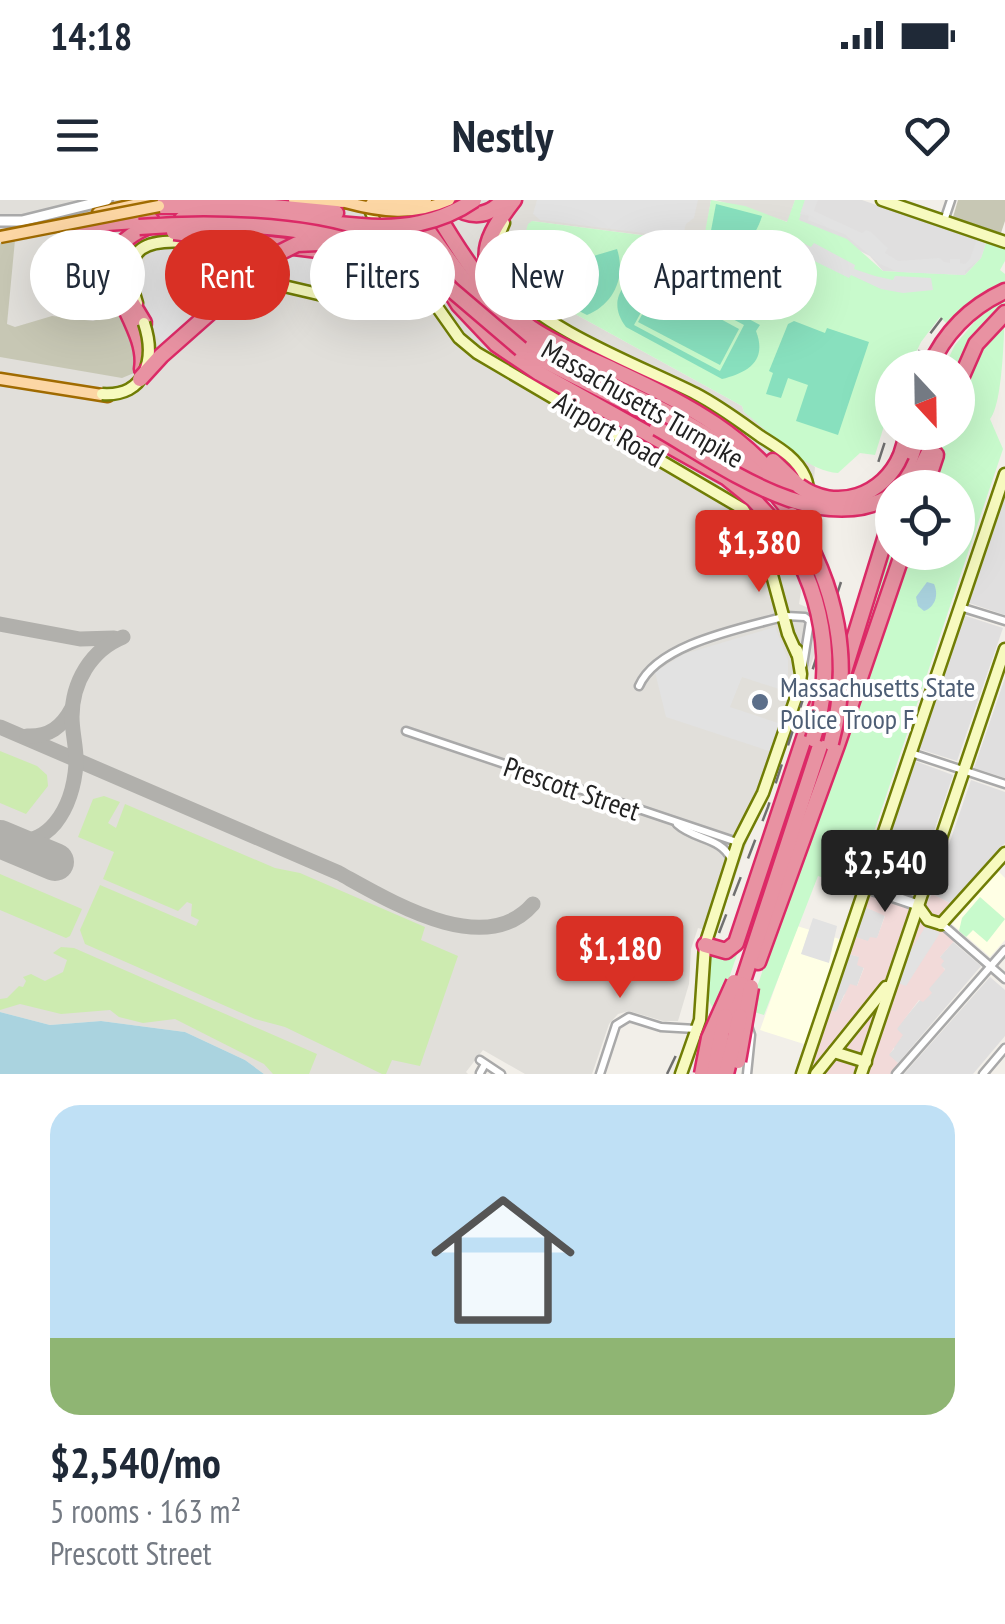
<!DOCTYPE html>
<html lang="en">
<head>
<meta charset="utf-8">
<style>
	:root { --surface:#fff; --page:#f2f2f3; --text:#1f2937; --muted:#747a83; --line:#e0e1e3; --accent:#d93025 }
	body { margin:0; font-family:"PT Sans Narrow",sans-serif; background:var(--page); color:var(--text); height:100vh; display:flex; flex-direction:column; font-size:38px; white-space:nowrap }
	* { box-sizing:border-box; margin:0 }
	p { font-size:32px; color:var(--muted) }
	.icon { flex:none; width:55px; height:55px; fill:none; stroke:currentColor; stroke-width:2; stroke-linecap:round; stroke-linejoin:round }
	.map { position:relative; height:874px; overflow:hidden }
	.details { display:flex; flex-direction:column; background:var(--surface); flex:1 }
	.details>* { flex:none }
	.banner { position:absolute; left:30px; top:30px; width:945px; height:90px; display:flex; gap:20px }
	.needle { width:65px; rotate:158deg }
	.controls { position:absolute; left:875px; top:150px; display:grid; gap:20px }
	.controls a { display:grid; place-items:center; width:100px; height:100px; border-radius:50%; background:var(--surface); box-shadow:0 10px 40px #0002; font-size:50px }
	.price { position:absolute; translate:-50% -85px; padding:0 22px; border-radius:10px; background:var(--accent); color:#fff; font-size:32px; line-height:65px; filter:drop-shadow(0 2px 5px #0008) }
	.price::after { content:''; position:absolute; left:50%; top:60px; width:30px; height:22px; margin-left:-15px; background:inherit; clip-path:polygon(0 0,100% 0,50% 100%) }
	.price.on { background:#222; color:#fff }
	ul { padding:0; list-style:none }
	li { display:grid; align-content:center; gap:20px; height:530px; padding:0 50px }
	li+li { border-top:2px solid var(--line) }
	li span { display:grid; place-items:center; height:310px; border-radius:30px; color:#555 }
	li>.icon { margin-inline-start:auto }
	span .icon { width:180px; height:180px; fill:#fffc; stroke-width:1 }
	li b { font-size:42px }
	.tag { padding:0 35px; border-radius:45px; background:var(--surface); box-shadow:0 10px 40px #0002; font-size:35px; line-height:90px }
	.tag.on { background:var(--accent); color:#fff }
	.status { display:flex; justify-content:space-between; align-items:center; height:70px; padding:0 50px; background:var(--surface); direction:ltr }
	.status svg { height:28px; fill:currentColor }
	header { display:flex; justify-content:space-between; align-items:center; height:130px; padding:0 50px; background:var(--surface); font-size:45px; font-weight:800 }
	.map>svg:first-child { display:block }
	.residential { fill:#e0dfdf }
	.commercial { fill:#f2dad9 }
	.education { fill:#ffffe5 }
	.airport { fill:#e1dfda }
	.construction { fill:#c7c7b4 }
	.grass { fill:#cdebb0 }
	.park { fill:#c8facc }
	.pitch { fill:#88e0be; fill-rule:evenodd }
	.parking { fill:#e2e2e2 }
	.water { fill:#aad3df }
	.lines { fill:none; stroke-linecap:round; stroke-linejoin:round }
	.taxiway { stroke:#b1b0ac; stroke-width:15 }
	.runway { stroke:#b1b0ac; stroke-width:38 }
	.minor-casing { stroke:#a9a9a9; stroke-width:11 }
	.tertiary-casing { stroke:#a9a9a9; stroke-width:14 }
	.secondary-casing { stroke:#707d05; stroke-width:15 }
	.primary-casing { stroke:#a06b00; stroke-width:15 }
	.motorway-casing { stroke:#dc2a67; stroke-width:19 }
	.minor { stroke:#fff; stroke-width:6 }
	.tertiary { stroke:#fff; stroke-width:9 }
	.secondary { stroke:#f7fabf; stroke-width:10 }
	.primary { stroke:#fcd6a4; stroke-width:10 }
	.motorway { stroke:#e892a2; stroke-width:14 }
	.rail { stroke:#707070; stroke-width:2.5; stroke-dasharray:20 20; stroke-linecap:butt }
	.secondary-bridge-casing { stroke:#707d05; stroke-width:15; stroke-linecap:butt }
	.primary-bridge-casing { stroke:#a06b00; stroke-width:15; stroke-linecap:butt }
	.motorway-bridge-casing { stroke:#dc2a67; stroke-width:19; stroke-linecap:butt }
	.secondary-bridge { stroke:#f7fabf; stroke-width:10 }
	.primary-bridge { stroke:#fcd6a4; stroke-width:10 }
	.motorway-bridge { stroke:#e892a2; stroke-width:14 }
	.service-dot { fill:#5c6f8a; stroke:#fff; stroke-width:4 }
	.labels { text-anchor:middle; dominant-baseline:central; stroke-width:8; stroke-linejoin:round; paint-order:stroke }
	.street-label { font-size:28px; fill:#222; stroke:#fff }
	.service-label { font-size:28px; fill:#4e5e75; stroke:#fff; text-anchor:start }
</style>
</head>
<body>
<div class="status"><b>14:18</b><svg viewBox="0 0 49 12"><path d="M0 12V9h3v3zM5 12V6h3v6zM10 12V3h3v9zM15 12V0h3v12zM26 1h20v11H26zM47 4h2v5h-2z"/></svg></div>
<header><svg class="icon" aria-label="menu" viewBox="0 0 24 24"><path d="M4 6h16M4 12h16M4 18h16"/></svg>Nestly<svg class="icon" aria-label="heart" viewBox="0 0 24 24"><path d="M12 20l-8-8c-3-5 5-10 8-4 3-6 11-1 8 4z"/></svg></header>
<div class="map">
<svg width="1005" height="874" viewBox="0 0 1005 874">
	<rect width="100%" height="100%" fill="#f2efe9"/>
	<g class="residential">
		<polygon points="805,0 862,0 986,43 981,58 965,75 883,71 870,56 798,20"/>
		<polygon points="1005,297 1005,415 969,403"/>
		<polygon points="963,415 1003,428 957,561 919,549"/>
		<polygon points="1005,478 1005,578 974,568"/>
		<polygon points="915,561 953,575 912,696 873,683"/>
		<polygon points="971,580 1005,592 1005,643 952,704 932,694"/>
		<polygon points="865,707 885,715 877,739 869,742 855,737"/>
		<polygon points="953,742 981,766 898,863 888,855 894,849 896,829 920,800 931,792 928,789 945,769 940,765 940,757"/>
		<polygon points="849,754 860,757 864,767 857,786 844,795 836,813 830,810"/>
		<polygon points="990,777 1005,790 1005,836 973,874 904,874"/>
	</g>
	<polygon class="commercial" points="869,694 908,707 920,716 932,694 952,704 935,725 954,741 940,757 944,761 941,765 945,770 929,789 932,793 923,802 919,800 897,829 903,835 889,855 898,863 890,874 808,874 830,810 836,812 850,784 857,786 864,768 857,765 859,757 849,754 855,737 868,741 870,737 877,738 885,716 865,707"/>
	<g class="education">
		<polygon points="998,671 1005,678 1005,740 990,757 952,724"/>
		<polygon points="797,726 843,740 807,845 760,830"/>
	</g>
	<g class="airport">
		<polygon points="0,0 711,0 704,43 532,21 517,82 742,206 744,212 815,267 810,334 799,404 816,411 821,434 770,590 748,639 716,733 698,728 691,749 689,784 678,821 663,821 629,811 618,814 609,824 592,874 525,874 483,850 466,872 468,874 264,874 245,860 185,832 101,821 50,825 0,812"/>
		<polygon points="716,0 795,0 788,22"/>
	</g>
	<g class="construction">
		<polygon points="958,0 1005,0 1005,21 1001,33 953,17"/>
		<polygon points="15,40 7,124 15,127 52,116 93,121 121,112 136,144 139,168 134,173 122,178 0,157 0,43"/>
	</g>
	<g class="grass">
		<polygon points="0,551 37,566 47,575 48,586 26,614 0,603"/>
		<polygon points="104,596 120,602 108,623 116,628 125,604 275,668 300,673 425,727 421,740 458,756 420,866 392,860 386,874 382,874 285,827 255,819 85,744 80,730 100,685 196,726 199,720 191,716 192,704 187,702 178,711 103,679 114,652 78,637 93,599"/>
		<polygon points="0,674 82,709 70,736 66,738 0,710"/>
		<polygon points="61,747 74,748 317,854 309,874 273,874 264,864 175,819 143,823 119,817 110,810 61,814 20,804 0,810 0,799 7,798 19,786 23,787 26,781 23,777 31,774 45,781 63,772 67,760 53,753"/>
	</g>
	<g class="park">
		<path d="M711,0l34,6 42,16 8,-22h10l-6,20 48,19 36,32 82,4 16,-17 5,-15 19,6v12l-5,9 5,4c0,32 0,128 -15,145l13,30 -148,439 -37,-12 -54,139 -43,-13 -5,9c-15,-14 -10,-39 -6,-58l29,-4 -11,32 28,9 83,-244 -13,-5 66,-213v24h66v-64l-53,-1 18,-54 35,-1v-64l-14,-1 11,-22 22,-26 -7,-8 -20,16 -10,-10 -19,25 -12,25 -17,1v32l-17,55 -15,-2 -22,20c-35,-3 -67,-40 -94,-61l-2,-6 -225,-124 -4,-7 15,-51 4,-3 171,22z"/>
		<polygon points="980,697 1005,719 987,742 973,730 966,737 959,731 962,718"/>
	</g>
	<g class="pitch">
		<path d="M716,4l46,12c-8,27 -27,39 -55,36z"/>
		<polygon points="542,44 567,56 555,82 529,70"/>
		<path d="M617,49c9,28 -3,55 -30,66l-10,-5 -11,-42 4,-5z"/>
		<path d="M649,65l111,60 -4,6c12,31 -10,42 -34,48l-96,-52c-17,-22 -8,-44 18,-53zM659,80l85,45 -24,46 -86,-46z"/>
		<polygon points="658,85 739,129 720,165 638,122"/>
		<polygon points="794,121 825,133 827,128 869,142 838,235 796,221 808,185 788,178 781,198 766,194 773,173 769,171 788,124"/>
	</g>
	<g class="parking">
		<polygon points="537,0 698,0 694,18 686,24 682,38 540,20 533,14"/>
		<polygon points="805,0 818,0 814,11 862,33 866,30 871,32 888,48 885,53 898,61 940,58 944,62 950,63 950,59 960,59 960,63 965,64 970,59 977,39 986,43 981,58 965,71 965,75 898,72 880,64 844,34 808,20 809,16 800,14"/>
		<polygon points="799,41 811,47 814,43 855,65 854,69 875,76 893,80 895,76 931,78 933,90 903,93 881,89 851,75 849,78 794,51"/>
		<polygon points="227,42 317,53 369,70 376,81 375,91 369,97 361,98 275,77 247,74"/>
		<polygon points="168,44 215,50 215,54 225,56 232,67 230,82 162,143 151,130 138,91 146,54"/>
		<polygon points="775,427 788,460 788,489 779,489 742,477 730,507 781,524 772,552 666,517 655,472 684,454"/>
		<polygon points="813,718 837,726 829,763 801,754"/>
		<polygon points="926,726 940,733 906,786 898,783 907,761 905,759"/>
	</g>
	<g class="water">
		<path d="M927,382l7,2c5,11 1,23 -10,27l-6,-5 -2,-9z"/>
		<polygon points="0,812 50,825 101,821 185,832 245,860 264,874 0,874"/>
	</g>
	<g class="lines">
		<g class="taxiway">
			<polyline points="0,424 80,439 114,438"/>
			<path d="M0,527l339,146c51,28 146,87 194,31"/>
			<path d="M27,536c22,1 35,-9 45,-28"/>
			<path d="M0,638c49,16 73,-31 76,-74 1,-15 -4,-31 -4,-47 0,-35 19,-67 51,-80"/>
		</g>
		<polyline class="runway" points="0,639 55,662"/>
		<defs>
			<g id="minor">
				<polyline points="944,21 951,0"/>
				<polyline points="960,407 1005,421"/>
				<path d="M639,486c19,-43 105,-58 147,-70l19,1 5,4 -7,44"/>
				<polyline points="406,531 737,642"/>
				<polyline points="911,553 1005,584"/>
				<path d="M677,624c17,16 44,13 54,35"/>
				<polyline points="942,724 1005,779"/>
				<polyline points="480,860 501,874"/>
				<polyline points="480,873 485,864"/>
				<polyline points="600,874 616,825 629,817 661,827 696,829"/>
				<polyline points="747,874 751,835 748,826"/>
				<polyline points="896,874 1005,750"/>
				<polyline points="983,874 1005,848"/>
			</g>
			<g id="tertiary">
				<polyline points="0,21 22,21 107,0"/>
				<polyline points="865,687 918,705"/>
			</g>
			<g id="secondary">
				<path d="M364,0c17,23 13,49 26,73"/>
				<polyline points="882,0 1005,42"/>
				<path d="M504,23c-9,20 -11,40 2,59 31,46 139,86 190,112 23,12 43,27 64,42 17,11 36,21 45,41 6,14 3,30 2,45 -1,24 -14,35 -37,41"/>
				<polyline points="390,73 428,94 459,138 477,153 743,309 762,338 788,434 797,454"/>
				<path d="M242,86l29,-3 90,21 12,-1c26,-26 29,-66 8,-95"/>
				<path d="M137,103c-19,-58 10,-66 61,-60 12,1 27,2 36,12 7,7 9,19 10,29"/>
				<polyline points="918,706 928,720 941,724"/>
				<polyline points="941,724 1005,653"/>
				<polyline points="834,852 866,862"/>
				<polyline points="681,874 700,820 705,745 738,642 763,593 799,489 801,474 797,450"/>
				<polyline points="802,874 1005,274"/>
				<polyline points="816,874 886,787"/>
				<polyline points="861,874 1005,449"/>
			</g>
			<g id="primary">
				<polyline points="294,0 345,2"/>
				<polyline points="98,13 156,0"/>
				<polyline points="0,179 108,196"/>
			</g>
			<g id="motorway">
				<path d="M514,0c-39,50 -37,67 9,112"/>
				<polyline points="394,1 459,105 496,144 539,173 727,278 753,299 777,325"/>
				<path d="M452,5c18,13 36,13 51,-5"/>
				<polyline points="159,6 264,6 336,13"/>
				<path d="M434,9c26,44 54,89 97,119 25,17 55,29 83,42 72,33 137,67 183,135"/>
				<path d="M416,14c32,44 60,90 105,121 92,62 205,83 271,180"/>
				<polyline points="182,19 257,17 361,26"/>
				<polyline points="77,25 151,20"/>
				<polyline points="261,43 326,51 390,73"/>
				<polyline points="126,93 144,123"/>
				<polyline points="521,149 690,235 743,275"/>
				<path d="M929,168c16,-36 41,-61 76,-77"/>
				<path d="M142,169c9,-52 -77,-110 10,-144"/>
				<polyline points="958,185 976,144 1005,113"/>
				<polyline points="901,255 908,232"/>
				<polyline points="773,261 799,286"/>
				<polyline points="901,288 919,232"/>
				<polyline points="905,288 920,270 939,232"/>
				<polyline points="925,288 936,255"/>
				<polyline points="842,478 892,316"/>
				<polyline points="705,745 726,751 736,743 806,532 840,451"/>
				<polyline points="758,762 837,545 903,352"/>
				<polyline points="742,784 834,503"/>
			</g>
		</defs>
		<use href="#minor" class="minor-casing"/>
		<use href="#tertiary" class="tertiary-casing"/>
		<use href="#secondary" class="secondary-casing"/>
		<use href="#primary" class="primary-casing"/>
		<use href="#motorway" class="motorway-casing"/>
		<use href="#minor" class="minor"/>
		<use href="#tertiary" class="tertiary"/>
		<use href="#secondary" class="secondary"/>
		<use href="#primary" class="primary"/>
		<use href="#motorway" class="motorway"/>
		<g class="rail">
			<polyline points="911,168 923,143 942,118"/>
			<polyline points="866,300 892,220"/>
			<polyline points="719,733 768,607 841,382"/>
			<polyline points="667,874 679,849"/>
		</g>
		<defs>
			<path id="secondary-bridge" d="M102,194c44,3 54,-35 42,-71"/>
			<g id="primary-bridge">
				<path d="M345,2c37,10 68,14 104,-2"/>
				<polyline points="371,4 400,5 426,0"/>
				<polyline points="0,37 159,6"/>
			</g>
			<g id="motorway-bridge">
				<path d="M361,26c39,4 80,-3 113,-26"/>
				<path d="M139,27c65,-5 164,-4 225,19 24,9 47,23 71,32"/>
				<polyline points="174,32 261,43"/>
				<polyline points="361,36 419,62 521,149"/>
				<polyline points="140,179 161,156 275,55 297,44 318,43"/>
				<path d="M657,228c65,37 159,110 235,68"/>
				<path d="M799,286c37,27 85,10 102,-31"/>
				<path d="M792,315c45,69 61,148 39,228"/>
				<path d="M777,325c47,62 59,140 36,214"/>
				<polyline points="729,826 742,784"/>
				<polyline points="738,861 751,787"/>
				<polyline points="702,874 709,838 734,782"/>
				<polyline points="714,874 725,816"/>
				<polyline points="726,874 740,816"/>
			</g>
		</defs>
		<use href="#secondary-bridge" class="secondary-bridge-casing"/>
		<use href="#primary-bridge" class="primary-bridge-casing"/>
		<use href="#motorway-bridge" class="motorway-bridge-casing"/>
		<use href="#secondary-bridge" class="secondary-bridge"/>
		<use href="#primary-bridge" class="primary-bridge"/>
		<use href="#motorway-bridge" class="motorway-bridge"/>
	</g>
	<circle class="service-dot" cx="760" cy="502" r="10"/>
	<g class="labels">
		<g class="street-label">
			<text transform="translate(643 203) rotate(30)">Massachusetts Turnpike</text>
			<text transform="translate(609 229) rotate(30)">Airport Road</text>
			<text transform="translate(572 588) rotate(19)">Prescott Street</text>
		</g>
		<g class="service-label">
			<text x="780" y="486">Massachusetts State<tspan x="780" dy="32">Police Troop F</tspan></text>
		</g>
	</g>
</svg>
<div class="controls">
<a><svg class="needle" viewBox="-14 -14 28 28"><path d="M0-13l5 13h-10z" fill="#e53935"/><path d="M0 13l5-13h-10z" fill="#747a83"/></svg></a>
<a><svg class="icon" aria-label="locate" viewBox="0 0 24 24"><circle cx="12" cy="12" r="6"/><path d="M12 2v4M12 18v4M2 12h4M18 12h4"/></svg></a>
</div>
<b class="price" style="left:759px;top:395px">$1,380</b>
<b class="price on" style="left:885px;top:715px">$2,540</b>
<b class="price" style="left:620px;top:801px">$1,180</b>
<div class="banner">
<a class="tag">Buy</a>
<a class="tag on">Rent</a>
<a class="tag">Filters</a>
<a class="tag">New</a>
<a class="tag">Apartment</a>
</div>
</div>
<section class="details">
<ul>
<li><span style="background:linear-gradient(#bfe0f5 75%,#8fb573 0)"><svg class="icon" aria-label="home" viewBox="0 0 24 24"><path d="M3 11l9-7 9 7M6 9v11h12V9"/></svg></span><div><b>$2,540/mo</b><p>5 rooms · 163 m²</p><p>Prescott Street</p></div></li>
</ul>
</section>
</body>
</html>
